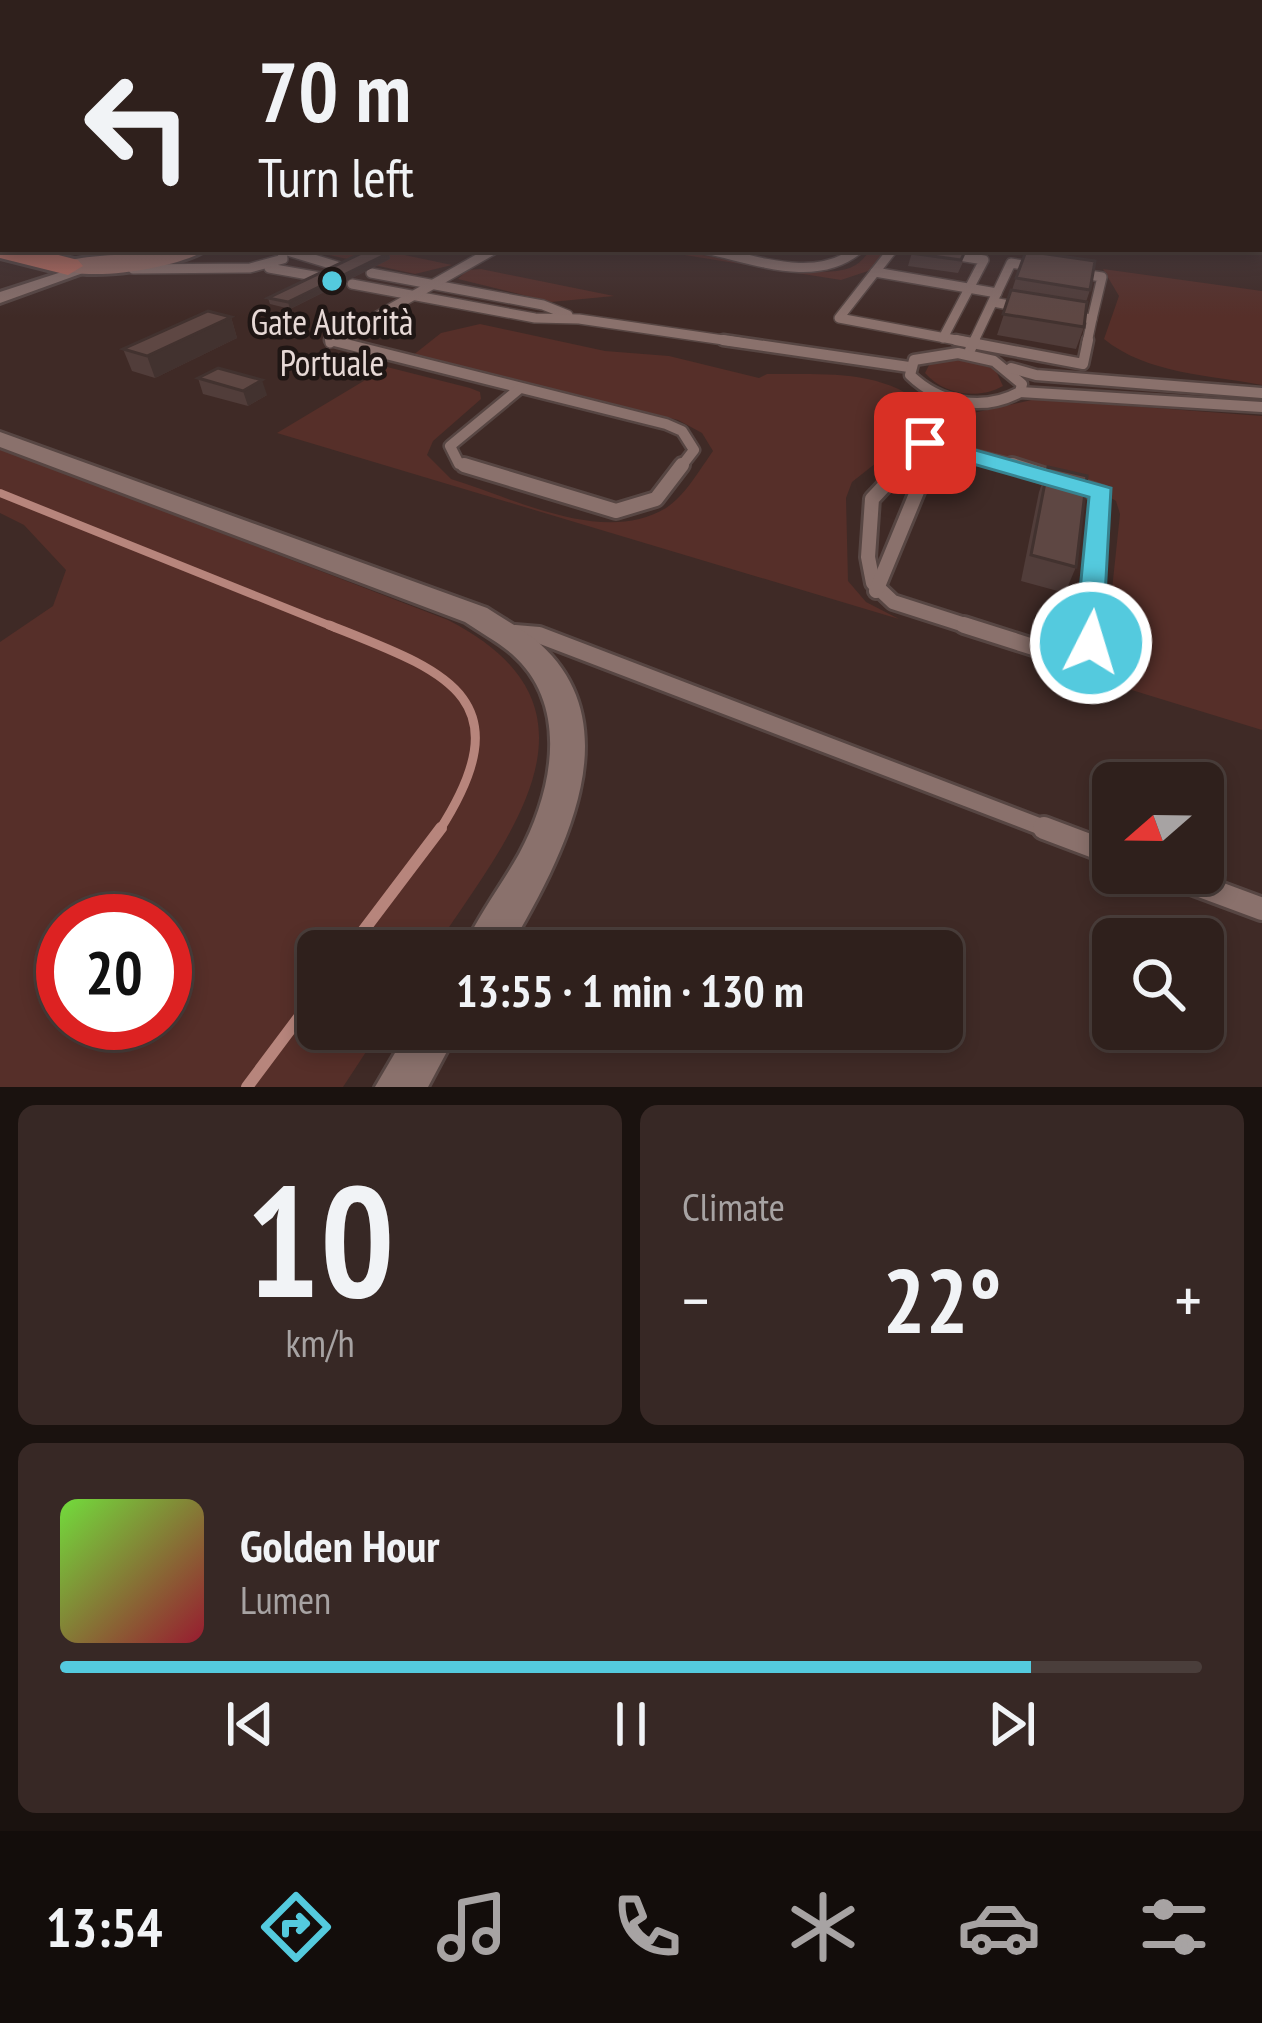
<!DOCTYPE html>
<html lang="en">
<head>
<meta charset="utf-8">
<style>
	:root { --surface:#2f201c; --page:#372825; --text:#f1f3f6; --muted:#a7a3a3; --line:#4a3e3b; --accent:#54cade }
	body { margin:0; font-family:"PT Sans Narrow",sans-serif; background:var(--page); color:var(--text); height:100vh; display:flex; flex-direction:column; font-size:45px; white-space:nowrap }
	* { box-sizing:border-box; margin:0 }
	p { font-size:39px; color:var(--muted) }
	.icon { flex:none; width:66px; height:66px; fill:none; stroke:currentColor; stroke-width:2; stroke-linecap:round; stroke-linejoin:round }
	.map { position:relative; height:1087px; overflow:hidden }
	.sheet { display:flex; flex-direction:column; gap:18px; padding:18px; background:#1a120f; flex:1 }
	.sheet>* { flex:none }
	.banner { position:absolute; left:0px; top:0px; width:1263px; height:252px; box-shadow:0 6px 18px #0003,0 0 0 3px var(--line); background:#2f201c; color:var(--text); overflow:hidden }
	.needle { width:78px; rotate:250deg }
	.controls { position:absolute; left:1092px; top:762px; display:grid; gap:24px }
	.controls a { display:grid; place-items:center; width:132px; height:132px; border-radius:18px; background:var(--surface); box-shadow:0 6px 18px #0003,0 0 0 3px var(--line); font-size:60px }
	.speed { position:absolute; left:36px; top:894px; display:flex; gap:24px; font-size:60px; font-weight:700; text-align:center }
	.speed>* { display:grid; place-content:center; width:156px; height:156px; border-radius:50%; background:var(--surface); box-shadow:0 6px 18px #0003,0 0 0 3px var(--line); line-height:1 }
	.speed .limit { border:18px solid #d22; background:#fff; color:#111 }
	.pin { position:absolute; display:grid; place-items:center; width:102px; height:102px; color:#fff; margin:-51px; border-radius:24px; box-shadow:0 6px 18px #0006 }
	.me { position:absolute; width:132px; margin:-66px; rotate:5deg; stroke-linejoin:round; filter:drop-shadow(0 0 9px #0008) }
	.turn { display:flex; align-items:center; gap:42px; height:252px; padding:0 60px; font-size:54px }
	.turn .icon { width:156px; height:156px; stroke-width:2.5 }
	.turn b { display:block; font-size:84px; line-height:102px }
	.big { font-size:90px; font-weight:700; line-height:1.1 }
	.sheet .tile { flex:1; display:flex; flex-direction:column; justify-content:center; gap:18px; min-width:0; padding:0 42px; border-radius:18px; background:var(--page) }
	.sheet .dial { align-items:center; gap:0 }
	.dial b { font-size:156px; line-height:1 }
	.song { display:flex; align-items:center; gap:36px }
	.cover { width:144px; height:144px; border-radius:18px; background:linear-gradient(135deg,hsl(100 70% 55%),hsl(350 70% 35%)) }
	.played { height:12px; border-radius:6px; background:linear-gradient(90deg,var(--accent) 85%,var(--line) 85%) }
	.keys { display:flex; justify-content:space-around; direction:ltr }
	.heat { display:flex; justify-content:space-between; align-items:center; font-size:66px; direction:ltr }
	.sheet .tiles { flex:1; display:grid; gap:18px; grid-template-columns:1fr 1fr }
	.tile:last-child { grid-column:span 2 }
	.trip { position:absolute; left:297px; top:930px; width:666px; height:120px; border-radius:18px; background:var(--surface); box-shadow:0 6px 18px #0003,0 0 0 3px var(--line); font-weight:700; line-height:120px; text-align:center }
	.menu { display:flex; height:192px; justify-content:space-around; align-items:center; background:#130d0b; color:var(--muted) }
	.menu .icon { width:84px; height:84px }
	.menu .current { color:var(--accent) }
	.menu b { font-size:54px; color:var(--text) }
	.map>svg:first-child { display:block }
	.green { fill:#562f29; fill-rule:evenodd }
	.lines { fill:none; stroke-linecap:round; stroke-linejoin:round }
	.stream-far2 { stroke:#b7857c; stroke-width:8 }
	.stream-far1 { stroke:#b7857c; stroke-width:9 }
	.stream { stroke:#b7857c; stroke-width:12 }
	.lane-far4-casing { stroke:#574643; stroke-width:12 }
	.lane-far3-casing { stroke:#574643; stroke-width:15 }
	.lane-far2-casing { stroke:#574643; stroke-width:20 }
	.lane-far1-casing { stroke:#574643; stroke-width:22 }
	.lane-casing { stroke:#574643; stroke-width:28 }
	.street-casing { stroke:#574643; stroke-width:6 }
	.secondary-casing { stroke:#574643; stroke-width:6 }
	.highway-casing { stroke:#574643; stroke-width:6 }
	.lane-far4 { stroke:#8a716c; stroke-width:9 }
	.lane-far3 { stroke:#8a716c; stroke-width:10 }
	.lane-far2 { stroke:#8a716c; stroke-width:14 }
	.lane-far1 { stroke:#8a716c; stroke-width:16 }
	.lane { stroke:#8a716c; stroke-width:22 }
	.street { fill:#8a716c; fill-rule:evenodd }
	.secondary { fill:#987068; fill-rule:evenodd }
	.highway { fill:#b76d60; fill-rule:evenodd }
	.wall { fill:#513d3a }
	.shaded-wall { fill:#42322f }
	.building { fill:#5e4743; stroke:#42322f; stroke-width:3 }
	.route { fill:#54cade; stroke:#378390; stroke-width:3 }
	.poi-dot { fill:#54cade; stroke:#1f1614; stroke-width:4.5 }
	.labels { text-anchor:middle; stroke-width:9; stroke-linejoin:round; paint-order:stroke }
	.far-poi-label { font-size:36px; fill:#e7d9d6; stroke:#1f1614 }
</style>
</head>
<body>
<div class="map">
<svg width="1262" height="1087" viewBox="0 0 1262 1087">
	<rect width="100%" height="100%" fill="#3f2a26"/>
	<g class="green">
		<path d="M302,249H376L452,265L415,274Z"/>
		<path d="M647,249C705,249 791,280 842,270C857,267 862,261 871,249H890L871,270L841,280Z"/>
		<path d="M481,269L614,296L551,302L458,279L467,270Z"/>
		<path d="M1103,269L1262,291V385C1210,375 1147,374 1104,339L1119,296Z"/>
		<path d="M480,324L605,351L669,356L759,378L767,374C826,375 880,368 928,408L924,425L852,482L846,498L848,581L866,602L899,619L277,433L387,367L470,388L480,392L481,399L433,441L427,455L451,479C514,498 603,546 666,508C685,496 700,469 713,451L702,433L678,420L412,356L441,333Z"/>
		<path d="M961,359L995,369L1003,386C978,400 944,395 925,373L930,363Z"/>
		<path d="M1036,399L1262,416V730L1037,661L1090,658L1106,646L1120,514L1116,501L1068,471L979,451L953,434L964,415Z"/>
		<path d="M0,448L448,620C622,709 506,840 433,951H318V1029H381L343,1087H0V642L53,606L66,570L24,525L0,513ZM63,921H165V1023H63Z"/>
	</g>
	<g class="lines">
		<path class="stream-far2" d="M0,493L336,628"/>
		<path class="stream-far1" d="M329,625C444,671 526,696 439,831"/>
		<g class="stream">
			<path d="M348,951L441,828"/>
			<path d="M247,1087L318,992"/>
		</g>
		<g class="lane-far4-casing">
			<g id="lane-far4">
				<path d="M705,249C754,259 816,285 859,249"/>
				<path d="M893,249L839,318L972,343"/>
				<path d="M915,249L984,260L943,338"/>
				<path d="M284,250L340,267"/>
				<path d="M269,268L320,277"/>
				<path d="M133,269L250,268L283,259L282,249"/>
				<path d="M875,272L997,293"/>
				<path d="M371,273L543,305L568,315"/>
				<path d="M1076,273L1102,277L1092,319"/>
				<path d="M352,284L535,318L579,319L744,343"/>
				<path d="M993,302L1020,307"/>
				<path d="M1071,316L1092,319L1087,343"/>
				<path d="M330,343L495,249"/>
				<path d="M973,343L1011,263L1036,267"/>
			</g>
		</g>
		<g class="lane-far3-casing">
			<g id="lane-far3">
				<path d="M330,340L666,424L682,431L694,450L680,468"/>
				<path d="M723,340L909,367"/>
				<path d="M956,340L1083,364L1088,340"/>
				<path d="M970,350L975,340"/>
				<path d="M958,353L994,361L1022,384L1020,392C983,412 940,404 910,375L914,360Z"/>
				<path d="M1011,368L1036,375L1262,393"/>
				<path d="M1020,392L1262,407"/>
				<path d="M474,468L459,464L450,446L519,389"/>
				<path d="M901,468L925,443L1024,468"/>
				<path d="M927,468L955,400"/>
			</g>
		</g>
		<g class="lane-far2-casing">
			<g id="lane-far2">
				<path d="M464,465L616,511L656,499L682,465"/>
				<path d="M904,465L872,499L868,557L873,583L893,602L974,628"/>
				<path d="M1012,465L1102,494L1088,628"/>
				<path d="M876,591L928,465"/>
			</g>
		</g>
		<g class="lane-far1-casing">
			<g id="lane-far1">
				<path d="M964,625L1055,654L1086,649L1088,625"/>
				<path d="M515,633L539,635L1052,831"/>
			</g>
		</g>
		<g class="lane-casing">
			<g id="lane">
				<path d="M1044,828L1113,854"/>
				<path d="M1165,873L1262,909"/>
			</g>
		</g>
		<g class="street-casing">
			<g id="street">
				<rect x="1260" y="207" width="2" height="8"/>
				<path d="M80,266L94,269L0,303V292Z"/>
				<path d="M0,432L487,608C502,618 519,627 533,638C638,722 560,862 508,951H462C477,917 501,886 519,854C552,793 571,706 512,654C498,642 481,633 465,622L0,447Z"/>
				<path d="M409,1029H459L428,1087H375Z"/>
			</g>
		</g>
		<g class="secondary-casing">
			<path id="secondary" d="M171,249H207C184,267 80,285 57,266C74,252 143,257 171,249Z"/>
		</g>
		<g class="highway-casing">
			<g id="highway">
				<path d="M3,167V181L0,182V168Z"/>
				<path d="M0,240L3,249H35L78,260L83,266L68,275L0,258Z"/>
			</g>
		</g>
		<use href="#lane-far4" class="lane-far4"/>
		<use href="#lane-far3" class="lane-far3"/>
		<use href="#lane-far2" class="lane-far2"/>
		<use href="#lane-far1" class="lane-far1"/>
		<use href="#lane" class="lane"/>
		<use href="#street" class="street"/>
		<use href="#secondary" class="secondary"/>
		<use href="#highway" class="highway"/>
	</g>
	<g class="wall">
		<path d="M913,249L963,262L958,273L908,266Z"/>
		<path d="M389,253L390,259L290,309L270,304L268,298Z"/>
		<path d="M1016,278L1090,290L1086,302L1084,327L1076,349L997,335Z"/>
		<path d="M231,317L237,338L155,378L132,371L123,349Z"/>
		<path d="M198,378L267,395L248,406L203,394Z"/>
		<path d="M1048,467L1076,567L1065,593L1021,581L1039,492Z"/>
	</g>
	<g class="shaded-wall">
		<path d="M389,253L390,259L290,309L288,302Z"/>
		<path d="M231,317L237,338L155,378L147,356Z"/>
		<path d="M262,380L267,395L248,406L243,391Z"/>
	</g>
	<g class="building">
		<path d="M370,249L389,253L288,302L268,298Z"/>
		<path d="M913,249H966L961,260L911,253Z"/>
		<path d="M1026,251L1095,261L1090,290L1016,278Z"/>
		<path d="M1011,290L1087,302L1084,327L1003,314Z"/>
		<path d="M208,311L231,317L147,356L123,349Z"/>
		<path d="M218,368L262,380L243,391L198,378Z"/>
		<path d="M1048,467L1087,476L1076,567L1031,555Z"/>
	</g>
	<linearGradient id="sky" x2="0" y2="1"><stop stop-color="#231715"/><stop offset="0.52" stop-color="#524a52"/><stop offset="1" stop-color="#524a52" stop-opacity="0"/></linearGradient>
	<rect width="1262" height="317" fill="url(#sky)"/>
	<path class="route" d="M925,436L1111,488L1102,651H1080L1075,643L1089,497L917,448V438Z"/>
	<circle class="poi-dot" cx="332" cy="281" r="12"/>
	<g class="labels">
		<g class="far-poi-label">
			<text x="332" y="335">Gate Autorità<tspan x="332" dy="41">Portuale</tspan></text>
		</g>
	</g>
</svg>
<div class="controls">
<a><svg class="needle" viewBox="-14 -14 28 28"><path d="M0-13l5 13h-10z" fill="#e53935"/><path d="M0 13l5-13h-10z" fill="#a7a3a3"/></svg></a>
<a><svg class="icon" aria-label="search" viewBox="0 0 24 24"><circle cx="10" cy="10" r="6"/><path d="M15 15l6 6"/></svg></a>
</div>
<div class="speed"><div class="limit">20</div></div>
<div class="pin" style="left:925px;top:443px;background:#d93025"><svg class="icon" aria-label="arrive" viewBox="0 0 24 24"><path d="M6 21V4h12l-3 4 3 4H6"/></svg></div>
<svg class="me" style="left:1091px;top:643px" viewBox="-20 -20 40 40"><circle r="17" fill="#54cade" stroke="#fff" stroke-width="3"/><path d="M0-11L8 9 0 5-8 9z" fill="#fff"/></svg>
<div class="trip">13:55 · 1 min · 130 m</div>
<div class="banner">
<div class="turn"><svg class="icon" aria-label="left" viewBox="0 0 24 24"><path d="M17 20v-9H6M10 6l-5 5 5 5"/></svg><div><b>70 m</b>Turn left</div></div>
</div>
</div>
<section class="sheet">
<div class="tiles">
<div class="tile dial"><b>10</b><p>km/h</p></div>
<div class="tile"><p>Climate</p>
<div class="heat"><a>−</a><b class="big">22°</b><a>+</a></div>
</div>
<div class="tile">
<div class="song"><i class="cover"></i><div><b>Golden Hour</b><p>Lumen</p></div></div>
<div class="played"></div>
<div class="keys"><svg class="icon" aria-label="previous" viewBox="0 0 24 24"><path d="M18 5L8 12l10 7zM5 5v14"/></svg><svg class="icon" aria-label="pause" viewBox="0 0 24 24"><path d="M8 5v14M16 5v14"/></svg><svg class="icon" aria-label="next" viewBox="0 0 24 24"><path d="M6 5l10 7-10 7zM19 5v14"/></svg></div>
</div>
</div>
</section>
<nav class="menu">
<b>13:54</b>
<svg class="icon current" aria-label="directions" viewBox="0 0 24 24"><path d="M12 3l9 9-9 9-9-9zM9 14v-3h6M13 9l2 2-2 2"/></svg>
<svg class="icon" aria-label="music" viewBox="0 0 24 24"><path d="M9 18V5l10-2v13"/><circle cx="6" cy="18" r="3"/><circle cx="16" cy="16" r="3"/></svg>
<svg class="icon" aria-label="phone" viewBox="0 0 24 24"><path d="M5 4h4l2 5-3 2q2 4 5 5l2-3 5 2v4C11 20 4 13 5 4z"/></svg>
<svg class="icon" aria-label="climate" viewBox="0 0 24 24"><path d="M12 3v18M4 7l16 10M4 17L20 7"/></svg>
<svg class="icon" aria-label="car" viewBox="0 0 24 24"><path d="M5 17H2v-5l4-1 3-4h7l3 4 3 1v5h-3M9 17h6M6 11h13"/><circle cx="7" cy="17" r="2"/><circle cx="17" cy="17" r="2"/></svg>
<svg class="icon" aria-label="filters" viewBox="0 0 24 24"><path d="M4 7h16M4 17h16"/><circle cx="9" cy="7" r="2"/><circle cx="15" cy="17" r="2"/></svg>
</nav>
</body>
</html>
